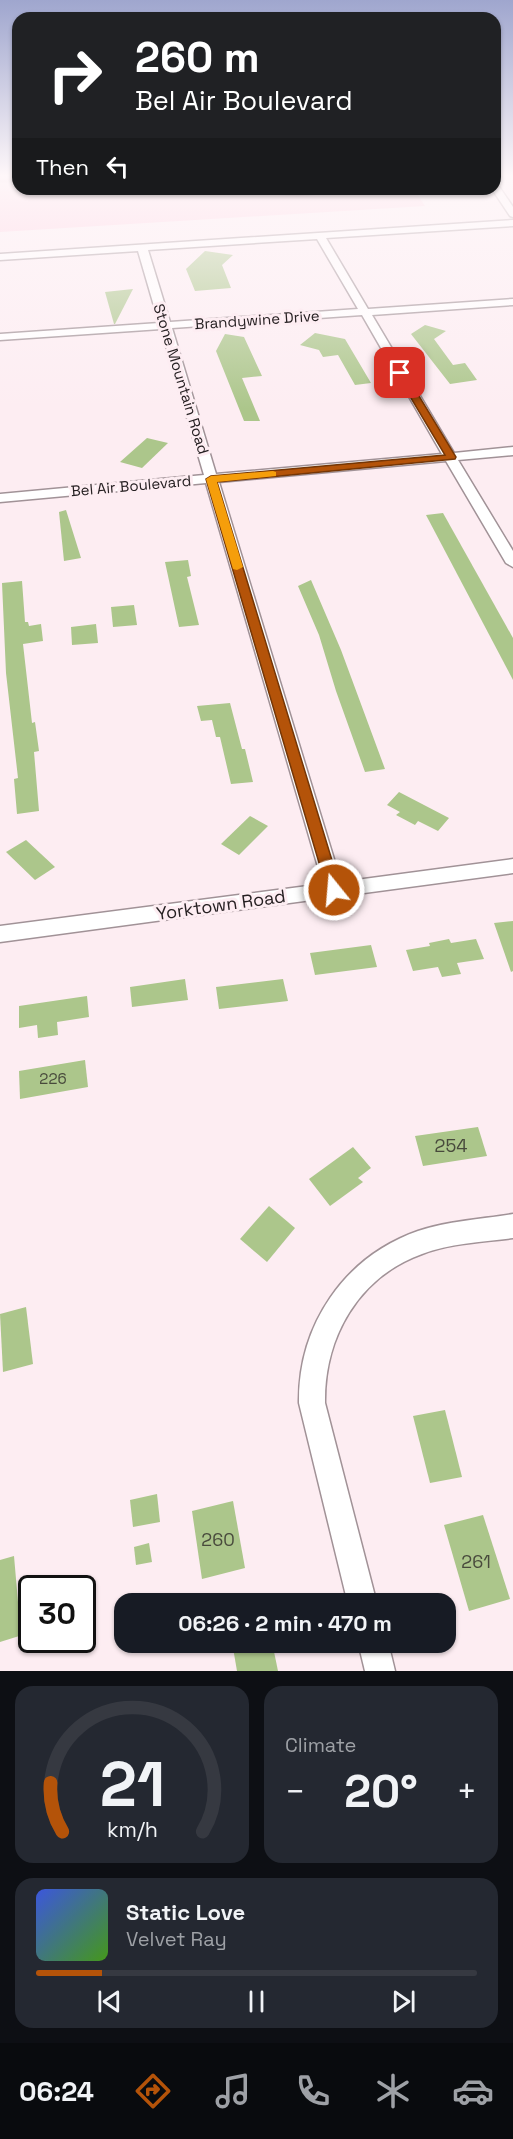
<!DOCTYPE html>
<html lang="en">
<head>
<meta charset="utf-8">
<style>
	:root { --surface:#171b24; --page:#242831; --text:#f1f3f6; --muted:#9ea1a6; --line:#363941; --accent:#b45309 }
	body { margin:0; font-family:"Space Grotesk",sans-serif; background:var(--page); color:var(--text); height:100vh; display:flex; flex-direction:column; font-size:22px; white-space:nowrap }
	* { box-sizing:border-box; margin:0 }
	p { font-size:20px; color:var(--muted) }
	.icon { flex:none; width:33px; height:33px; fill:none; stroke:currentColor; stroke-width:2; stroke-linecap:round; stroke-linejoin:round }
	.map { position:relative; height:1671px; overflow:hidden }
	.side { display:flex; flex-direction:column; gap:15px; padding:15px; background:#0d0f14; flex:1 }
	.side>* { flex:none }
	.guide { position:absolute; left:12px; top:12px; width:489px; height:183px; border-radius:18px; box-shadow:0 2px 4px #0004; background:#202124; color:#fff; overflow:hidden }
	.speed { position:absolute; left:18px; top:1575px; display:flex; gap:12px; font-size:30px; font-weight:700; text-align:center }
	.speed>* { display:grid; place-content:center; width:78px; height:78px; border-radius:50%; background:var(--surface); box-shadow:0 2px 4px #0004; line-height:1 }
	.speed .limit { border:3px solid #111; border-radius:9px; background:#fff; color:#111 }
	.pin { position:absolute; display:grid; place-items:center; width:51px; height:51px; color:#fff; margin:-26px; border-radius:12px; box-shadow:0 3px 9px #0006 }
	.me { position:absolute; width:66px; margin:-33px; rotate:343deg; stroke-linejoin:round; filter:drop-shadow(0 0 4px #0008) }
	.turn { display:flex; align-items:center; gap:21px; height:126px; padding:0 24px; font-size:27px }
	.turn .icon { width:78px; height:78px; stroke-width:2.5 }
	.turn b { display:block; font-size:42px; line-height:51px }
	.then { display:flex; align-items:center; height:57px; padding:0 24px; background:#0003; gap:12px; font-size:22px }
	.big { font-size:45px; font-weight:700; line-height:1.1 }
	.side .widget { flex:1; display:flex; flex-direction:column; justify-content:center; gap:9px; min-width:0; padding:0 21px; border-radius:18px; background:var(--page) }
	.side .dial { align-items:center; gap:0 }
	.dial svg { height:156px; overflow:visible; fill:none; stroke:var(--line); stroke-width:7; stroke-linecap:round; text-anchor:middle }
	.dial text { fill:var(--text); stroke:none }
	.song { display:flex; align-items:center; gap:18px }
	.cover { width:72px; height:72px; border-radius:9px; background:linear-gradient(135deg,hsl(230 70% 55%),hsl(100 70% 35%)) }
	.played { height:6px; border-radius:3px; background:linear-gradient(90deg,var(--accent) 15%,var(--line) 15%) }
	.keys { display:flex; justify-content:space-around; direction:ltr }
	.heat { display:flex; justify-content:space-between; align-items:center; font-size:33px; direction:ltr }
	.side .tiles { flex:1; display:grid; gap:15px; grid-template-columns:1fr 1fr }
	.widget:last-child { grid-column:span 2 }
	.trip { position:absolute; left:114px; top:1593px; width:342px; height:60px; border-radius:18px; background:var(--surface); box-shadow:0 2px 4px #0004; font-weight:700; line-height:60px; text-align:center }
	.tabs { display:flex; height:96px; justify-content:space-around; align-items:center; background:#090b0e; color:var(--muted) }
	.tabs .icon { width:42px; height:42px }
	.tabs .selected { color:var(--accent) }
	.tabs b { font-size:27px; color:var(--text) }
	.map>svg:first-child { display:block }
	.green { fill:#ffc9dc }
	.water { fill:#d190a8 }
	.lines { fill:none; stroke-linecap:round; stroke-linejoin:round }
	.stream { stroke:#d190a8; stroke-width:3 }
	.building { fill:#acc68b }
	.street-casing { stroke:#a19297; stroke-width:3 }
	.street { fill:#fff; fill-rule:evenodd }
	.route { fill:#b45309; stroke:#753606; stroke-width:1.5 }
	.slow { fill:#f59e0b }
	.labels { text-anchor:middle; stroke-width:6; stroke-linejoin:round; paint-order:stroke }
	.far-street-label { font-size:15px; fill:#262022; stroke:#fdedf2 }
	.number-label { font-size:15px; fill:#484a3c }
	.street-label { font-size:18px; fill:#262022; stroke:#fdedf2 }
	.near-number-label { font-size:18px; fill:#484a3c }
</style>
</head>
<body>
<div class="map">
<svg width="513" height="1671" viewBox="0 0 513 1671">
	<rect width="100%" height="100%" fill="#fdedf2"/>
	<path class="green" d="M0,175H18V189H414L425,206L0,232Z"/>
	<path class="water" d="M245,189H340C313,200 273,197 245,189Z"/>
	<g class="lines">
		<path class="stream" d="M0,181H18"/>
	</g>
	<g class="building">
		<path d="M205,251L233,255L222,265L231,288L195,291L186,269Z"/>
		<path d="M133,289L115,324H114L105,292Z"/>
		<path d="M425,325L446,331L434,339L453,365L465,363L477,380L450,384L411,334Z"/>
		<path d="M315,333L345,339L371,383L355,385L338,355L323,357L319,350L300,345Z"/>
		<path d="M225,334L244,337L262,376L242,378L260,421H244L216,351Z"/>
		<path d="M147,438L168,443L142,468L120,462Z"/>
		<path d="M66,510L81,558L64,561L59,512Z"/>
		<path d="M443,513L513,638V680L426,515Z"/>
		<path d="M188,560L191,576L187,577L199,625L179,627L165,562Z"/>
		<path d="M311,580L341,650L385,769L365,772L336,691L319,635L298,586Z"/>
		<path d="M22,581L25,622H28L29,626L41,624L43,641L23,644L32,723L35,722L39,751L34,752L39,811L17,814L14,779L18,778L6,673L2,583Z"/>
		<path d="M134,605L137,625L113,627L111,607Z"/>
		<path d="M96,624L98,643L72,645L71,627Z"/>
		<path d="M230,703L242,749H245L253,782L231,784L220,737H216L212,720L201,721L197,706Z"/>
		<path d="M399,792L449,818L438,831L418,821L415,825L396,815L400,812L387,805Z"/>
		<path d="M250,816L268,826L239,855L221,844Z"/>
		<path d="M26,840L55,867L35,880L6,852Z"/>
		<path d="M513,921V971L511,972L494,923Z"/>
		<path d="M449,939L451,943L476,939L484,959L457,963L461,974L442,977L438,967L413,971L406,950L430,946L429,943Z"/>
		<path d="M371,945L377,967L315,975L310,953Z"/>
		<path d="M185,979L188,1000L132,1007L130,987Z"/>
		<path d="M283,979L288,1001L219,1009L216,987Z"/>
		<path d="M87,996L89,1017L57,1022L58,1035L38,1038L37,1025L19,1028V1006Z"/>
		<path d="M85,1060L88,1087L20,1099L19,1071Z"/>
		<path d="M478,1127L487,1156L423,1166L415,1136Z"/>
		<path d="M353,1147L371,1168L358,1178L363,1182L330,1206L309,1179Z"/>
		<path d="M269,1206L295,1228L267,1262L240,1239Z"/>
		<path d="M26,1307L33,1364L3,1372L0,1314Z"/>
		<path d="M445,1410L462,1477L430,1483L413,1416Z"/>
		<path d="M157,1494L160,1522L133,1527L130,1500Z"/>
		<path d="M233,1501L245,1568L202,1579L192,1511Z"/>
		<path d="M483,1515L510,1599L469,1611L444,1525Z"/>
		<path d="M149,1543L152,1562L136,1565L134,1547Z"/>
		<path d="M14,1556L18,1602L32,1598V1632L0,1642V1560Z"/>
		<path d="M232,1642H272L278,1671H237Z"/>
	</g>
	<g class="lines">
		<g class="street-casing">
			<g id="street">
				<path d="M495,184L498,185L513,207V217L510,216L492,189H495Z"/>
				<path d="M513,220V226L326,238L368,309L513,299V305L372,315L454,453L513,447V455L458,460L513,551V567L506,563L446,461L219,482L341,882L513,859V873L0,942V926L323,884L206,483L0,502V494L204,475L161,329L0,340V334L159,323L138,251L0,260V254ZM317,239L358,309L170,322L148,250ZM362,315L442,454L216,474L172,328Z"/>
				<path d="M513,1214V1238C483,1242 450,1243 422,1254C358,1277 324,1338 325,1403L377,1604H348L299,1403C298,1325 344,1257 418,1231C448,1221 482,1219 513,1214Z"/>
				<path d="M358,1642H388L395,1671H365Z"/>
			</g>
		</g>
		<use href="#street" class="street"/>
	</g>
	<linearGradient id="sky" x2="0" y2="1"><stop stop-color="#9fa6ce"/><stop offset="0.43" stop-color="#fef7f9"/><stop offset="1" stop-color="#fef7f9" stop-opacity="0"/></linearGradient>
	<rect width="513" height="409" fill="url(#sky)"/>
	<path class="route" d="M397,371L405,373L456,457L455,459L217,482L341,890L339,894H329L327,890L206,479L211,476L445,455L396,373Z"/>
	<path class="slow" d="M273,471L276,472V476L217,482L243,567L237,570L233,569L206,479L211,476Z"/>
	<g class="labels">
		<g class="far-street-label">
			<text transform="translate(257 320) rotate(-4)" y="5">Brandywine Drive</text>
			<text transform="translate(181 379) rotate(73)" y="5">Stone Mountain Road</text>
			<text transform="translate(131 486) rotate(-5)" y="5">Bel Air Boulevard</text>
		</g>
		<g class="number-label">
			<text x="53" y="1084">226</text>
		</g>
		<g class="street-label">
			<text transform="translate(221 905) rotate(-8)" y="6">Yorktown Road</text>
		</g>
		<g class="near-number-label">
			<text x="451" y="1152">254</text>
			<text x="218" y="1546">260</text>
			<text x="476" y="1568">261</text>
		</g>
	</g>
</svg>
<div class="speed"><div class="limit">30</div></div>
<div class="pin" style="left:400px;top:373px;background:#d93025"><svg class="icon" aria-label="arrive" viewBox="0 0 24 24"><path d="M6 21V4h12l-3 4 3 4H6"/></svg></div>
<svg class="me" style="left:334px;top:890px" viewBox="-20 -20 40 40"><circle r="17" fill="#b45309" stroke="#fff" stroke-width="3"/><path d="M0-11L8 9 0 5-8 9z" fill="#fff"/></svg>
<div class="trip">06:26 · 2 min · 470 m</div>
<div class="guide">
<div class="turn"><svg class="icon" aria-label="right" viewBox="0 0 24 24"><path d="M7 20v-9h11M14 6l5 5-5 5"/></svg><div><b>260 m</b>Bel Air Boulevard</div></div>
<div class="then">Then<svg class="icon" aria-label="left" viewBox="0 0 24 24"><path d="M17 20v-9H6M10 6l-5 5 5 5"/></svg></div>
</div>
</div>
<section class="side">
<div class="tiles">
<div class="widget dial"><svg viewBox="0 0 100 80">
<path d="M14 69A42 42 0 1 1 86 69"/>
<path d="M14 69A42 42 0 0 1 8 44" stroke="#b45309"/>
<text x="50" y="56" font-size="32" font-weight="700">21</text>
<text x="50" y="72" font-size="11">km/h</text>
</svg></div>
<div class="widget"><p>Climate</p>
<div class="heat"><a>−</a><b class="big">20°</b><a>+</a></div>
</div>
<div class="widget">
<div class="song"><i class="cover"></i><div><b>Static Love</b><p>Velvet Ray</p></div></div>
<div class="played"></div>
<div class="keys"><svg class="icon" aria-label="previous" viewBox="0 0 24 24"><path d="M18 5L8 12l10 7zM5 5v14"/></svg><svg class="icon" aria-label="pause" viewBox="0 0 24 24"><path d="M8 5v14M16 5v14"/></svg><svg class="icon" aria-label="next" viewBox="0 0 24 24"><path d="M6 5l10 7-10 7zM19 5v14"/></svg></div>
</div>
</div>
</section>
<nav class="tabs">
<b>06:24</b>
<svg class="icon selected" aria-label="directions" viewBox="0 0 24 24"><path d="M12 3l9 9-9 9-9-9zM9 14v-3h6M13 9l2 2-2 2"/></svg>
<svg class="icon" aria-label="music" viewBox="0 0 24 24"><path d="M9 18V5l10-2v13"/><circle cx="6" cy="18" r="3"/><circle cx="16" cy="16" r="3"/></svg>
<svg class="icon" aria-label="phone" viewBox="0 0 24 24"><path d="M5 4h4l2 5-3 2q2 4 5 5l2-3 5 2v4C11 20 4 13 5 4z"/></svg>
<svg class="icon" aria-label="climate" viewBox="0 0 24 24"><path d="M12 3v18M4 7l16 10M4 17L20 7"/></svg>
<svg class="icon" aria-label="car" viewBox="0 0 24 24"><path d="M5 17H2v-5l4-1 3-4h7l3 4 3 1v5h-3M9 17h6M6 11h13"/><circle cx="7" cy="17" r="2"/><circle cx="17" cy="17" r="2"/></svg>
</nav>
</body>
</html>
